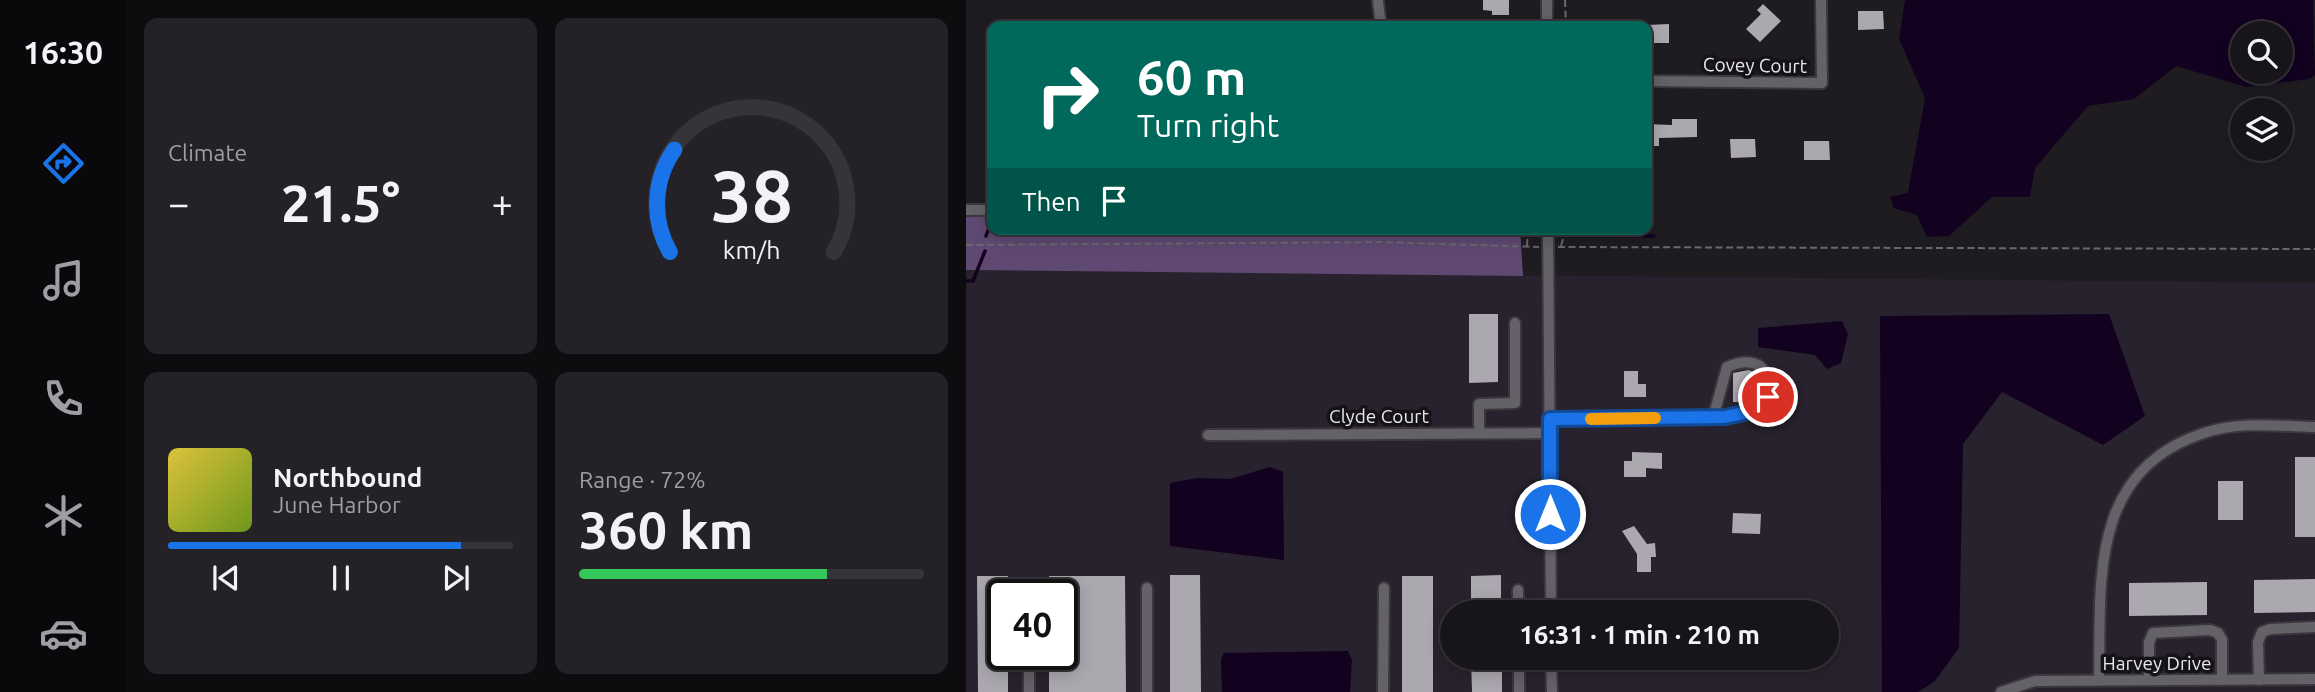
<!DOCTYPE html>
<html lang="en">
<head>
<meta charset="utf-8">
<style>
	:root { --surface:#171519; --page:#242226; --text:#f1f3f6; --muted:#9e9fa2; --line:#363438; --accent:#1a73e8 }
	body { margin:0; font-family:Ubuntu,sans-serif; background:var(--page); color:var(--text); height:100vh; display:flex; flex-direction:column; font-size:26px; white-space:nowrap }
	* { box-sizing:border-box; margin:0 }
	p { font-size:23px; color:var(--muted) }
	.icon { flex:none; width:38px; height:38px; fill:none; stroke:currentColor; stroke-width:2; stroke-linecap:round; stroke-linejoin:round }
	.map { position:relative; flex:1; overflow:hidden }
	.panel { display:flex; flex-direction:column; gap:18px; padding:18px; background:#0d0c0e; width:840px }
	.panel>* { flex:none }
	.guide { position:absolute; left:21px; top:21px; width:665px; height:214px; border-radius:14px; box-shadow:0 4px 18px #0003,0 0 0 2px var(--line); background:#00695c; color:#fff; overflow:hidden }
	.tools { position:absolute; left:1264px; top:21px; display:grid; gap:14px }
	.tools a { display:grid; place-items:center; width:63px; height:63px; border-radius:50%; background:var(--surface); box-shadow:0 4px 18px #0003,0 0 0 2px var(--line); font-size:35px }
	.speed { position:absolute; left:21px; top:579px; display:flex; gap:14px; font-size:35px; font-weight:700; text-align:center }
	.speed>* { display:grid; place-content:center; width:91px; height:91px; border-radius:50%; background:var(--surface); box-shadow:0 4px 18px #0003,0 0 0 2px var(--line); line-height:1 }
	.speed .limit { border:4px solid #111; border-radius:10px; background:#fff; color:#111 }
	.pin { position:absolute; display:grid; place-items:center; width:60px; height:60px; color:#fff; margin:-30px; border:4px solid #fff; border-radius:50%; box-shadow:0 2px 7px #0007 }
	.me { position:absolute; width:77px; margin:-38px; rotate:0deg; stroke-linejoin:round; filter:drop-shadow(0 0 5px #0008) }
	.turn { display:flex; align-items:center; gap:24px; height:147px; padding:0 35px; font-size:32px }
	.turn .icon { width:91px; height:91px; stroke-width:2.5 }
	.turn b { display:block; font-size:49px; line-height:60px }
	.then { display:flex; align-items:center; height:66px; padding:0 35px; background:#0003; gap:14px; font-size:26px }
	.big { font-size:52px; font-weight:700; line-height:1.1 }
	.panel .card { flex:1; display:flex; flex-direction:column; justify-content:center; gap:10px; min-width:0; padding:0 24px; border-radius:14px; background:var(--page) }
	.panel .dial { align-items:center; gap:0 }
	.dial svg { height:182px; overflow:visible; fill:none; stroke:var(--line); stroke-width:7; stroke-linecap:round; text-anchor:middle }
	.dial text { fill:var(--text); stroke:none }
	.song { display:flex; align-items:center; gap:21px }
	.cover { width:84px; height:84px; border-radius:10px; background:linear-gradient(135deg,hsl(50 70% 55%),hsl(80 70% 35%)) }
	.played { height:7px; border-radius:4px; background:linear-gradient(90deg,var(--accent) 85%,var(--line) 85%) }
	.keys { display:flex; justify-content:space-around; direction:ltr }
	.heat { display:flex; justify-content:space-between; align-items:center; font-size:38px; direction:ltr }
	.charge { height:10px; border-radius:5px; background:linear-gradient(90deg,#34c759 72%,var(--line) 0) }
	.panel .tiles { flex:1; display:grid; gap:18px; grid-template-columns:repeat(2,1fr) }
	.trip { position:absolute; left:474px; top:600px; width:399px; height:70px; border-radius:35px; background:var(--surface); box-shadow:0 4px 18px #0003,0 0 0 2px var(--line); font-weight:700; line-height:70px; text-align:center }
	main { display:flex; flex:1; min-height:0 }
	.tab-bar { display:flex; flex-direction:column; width:126px; justify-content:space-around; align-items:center; background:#09080a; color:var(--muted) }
	.tab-bar .icon { width:49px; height:49px }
	.tab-bar .active { color:var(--accent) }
	.tab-bar b { font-size:32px; color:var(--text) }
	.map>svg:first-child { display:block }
	.built { fill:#27222d; fill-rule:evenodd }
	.forest { fill:#5f4972 }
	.water { fill:#130120; fill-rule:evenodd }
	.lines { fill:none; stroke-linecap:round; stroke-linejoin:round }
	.stream { stroke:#130120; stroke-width:3.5 }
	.building { fill:#aca8b0 }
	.minor-casing { stroke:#3a383c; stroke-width:14 }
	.path { stroke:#6b686d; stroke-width:2; stroke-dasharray:7 3.5; stroke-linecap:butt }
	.minor { stroke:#646168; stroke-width:10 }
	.route-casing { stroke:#114b97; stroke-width:18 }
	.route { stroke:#1a73e8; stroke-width:12 }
	.slow { stroke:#f59e0b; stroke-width:12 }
	.labels { text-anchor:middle; stroke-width:7; stroke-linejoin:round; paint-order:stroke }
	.street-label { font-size:19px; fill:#e9e7eb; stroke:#151218 }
</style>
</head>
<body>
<main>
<nav class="tab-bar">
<b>16:30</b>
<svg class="icon active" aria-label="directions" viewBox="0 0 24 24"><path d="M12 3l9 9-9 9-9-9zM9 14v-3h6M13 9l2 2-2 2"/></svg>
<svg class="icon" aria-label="music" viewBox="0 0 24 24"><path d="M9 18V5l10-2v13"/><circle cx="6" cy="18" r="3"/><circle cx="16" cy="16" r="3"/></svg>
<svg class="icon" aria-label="phone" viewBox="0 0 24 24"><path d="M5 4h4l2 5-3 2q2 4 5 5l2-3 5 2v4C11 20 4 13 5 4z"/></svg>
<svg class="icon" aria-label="climate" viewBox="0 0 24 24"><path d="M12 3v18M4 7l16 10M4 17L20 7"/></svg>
<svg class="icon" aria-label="car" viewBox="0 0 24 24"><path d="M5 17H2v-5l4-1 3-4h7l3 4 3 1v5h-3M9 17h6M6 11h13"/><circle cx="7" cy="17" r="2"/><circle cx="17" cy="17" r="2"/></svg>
</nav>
<section class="panel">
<div class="tiles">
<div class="card"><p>Climate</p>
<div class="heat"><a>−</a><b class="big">21.5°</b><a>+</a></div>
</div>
<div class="card dial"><svg viewBox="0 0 100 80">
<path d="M14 69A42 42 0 1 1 86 69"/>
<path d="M14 69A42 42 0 0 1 16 24" stroke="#1a73e8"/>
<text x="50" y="56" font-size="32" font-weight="700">38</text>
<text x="50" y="72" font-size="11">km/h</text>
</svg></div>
<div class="card">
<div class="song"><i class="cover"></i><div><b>Northbound</b><p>June Harbor</p></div></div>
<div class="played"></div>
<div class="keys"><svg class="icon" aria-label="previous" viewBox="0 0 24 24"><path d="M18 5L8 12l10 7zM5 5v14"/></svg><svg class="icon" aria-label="pause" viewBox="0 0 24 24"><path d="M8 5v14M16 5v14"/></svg><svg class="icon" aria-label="next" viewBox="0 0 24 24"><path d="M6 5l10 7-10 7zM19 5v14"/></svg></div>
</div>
<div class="card"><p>Range · 72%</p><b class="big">360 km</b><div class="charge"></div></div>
</div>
</section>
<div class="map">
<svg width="1349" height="692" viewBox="0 0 1349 692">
	<rect width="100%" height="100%" fill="#1f1c21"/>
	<path class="built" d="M0,270L1349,283V692H0ZM37,595H96V654H37ZM486,612H861V658H486Z"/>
	<path class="forest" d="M0,206H26V229H554L557,276L0,270Z"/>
	<g class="water">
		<path d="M939,0H1347L1349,75L1343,79L1280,87L1210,66L1168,99L1122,106L1069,168L1064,197H1026L983,236L961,237L951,215L928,208L924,197L942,193L959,98L933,39ZM1276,33H1314V72H1276Z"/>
		<path d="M1143,314L1179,416L1137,445L1036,392L997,444L993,648L968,682L952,692H916L914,316Z"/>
		<path d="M876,321L882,334L875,363L861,369L849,355L792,347V328Z"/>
		<path d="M304,467L317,472L318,560L204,546V483L231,478L264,479Z"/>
		<path d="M382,651L386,660L384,692H256L255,659L258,653Z"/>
	</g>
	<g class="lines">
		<g class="stream">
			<path d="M605,229L626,235L688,236"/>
			<path d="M20,236L26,220"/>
			<path d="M0,281H7L19,251"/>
		</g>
	</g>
	<g class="building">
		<path d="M517,0H543V15H526V11L517,10Z"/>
		<path d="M797,4L815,21L794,42L780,29L795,14L791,10Z"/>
		<path d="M892,11H917L918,29L892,30Z"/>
		<path d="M703,24V43H681V25Z"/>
		<path d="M706,119H731V137L693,138V146H681V124L706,125Z"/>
		<path d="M764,139H789L790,157L765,158Z"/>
		<path d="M838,141H863L864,160H838Z"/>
		<path d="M503,314H532V382L503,383Z"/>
		<path d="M783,370L791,374L790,402H767V373Z"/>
		<path d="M658,371H672V384H680V397H658Z"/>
		<path d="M666,452L696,453V469L680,468V477H658V461H666Z"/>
		<rect x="1329" y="457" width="20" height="80"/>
		<rect x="1252" y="481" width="25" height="39"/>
		<path d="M767,513L795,514L794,534L766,533Z"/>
		<path d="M668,526L681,544L689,543L690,557H685V572H671V554L656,531Z"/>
		<path d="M204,575H234L235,692H204Z"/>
		<path d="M535,575V612H505V576Z"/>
		<path d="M11,576H42V595H37V654H42V692H12Z"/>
		<path d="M83,576H159L160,692H83V654H96V595H83Z"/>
		<rect x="436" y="576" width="31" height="116"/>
		<path d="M1349,579V612L1288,613V580Z"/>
		<path d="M1241,582V615L1163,616V583Z"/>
		<path d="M652,602H671V612H653Z"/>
		<path d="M505,658H536V692H506Z"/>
	</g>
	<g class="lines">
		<g class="minor-casing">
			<g id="minor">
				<path d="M581,0V26"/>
				<path d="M412,2L415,26"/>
				<path d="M681,81L856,83L855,0"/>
				<path d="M0,210H26"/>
				<path d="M582,229L585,612"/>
				<path d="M584,419L747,418C763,417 780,414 796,409C812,378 797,351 761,367L747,418"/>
				<path d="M513,433V404L549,403V323"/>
				<path d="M242,435L584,433"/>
				<path d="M61,588V595"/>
				<path d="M181,588V692"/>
				<path d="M552,590V612"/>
				<path d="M63,654V692"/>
				<path d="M553,658V692"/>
				<path d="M585,658L586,692"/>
				<path d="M1133,680C1135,582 1122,471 1238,433C1272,421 1313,426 1349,427"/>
				<path d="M1183,680V642L1187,633L1244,630L1252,633L1256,640V680"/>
				<path d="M1293,680L1292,642L1296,632L1304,629L1349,627"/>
				<path d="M417,692L418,588"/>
				<path d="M1035,692L1069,681L1349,679"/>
			</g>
		</g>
		<g class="path">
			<path d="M599,0L600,26"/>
			<path d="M0,245L415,242L573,247"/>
			<path d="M561,246L562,229"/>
			<path d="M595,246L600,229"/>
			<path d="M592,247L1349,249"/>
		</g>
		<use href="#minor" class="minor"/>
	</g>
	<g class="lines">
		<g class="route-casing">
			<path id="route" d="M584,514V419L759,417L796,409L802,397"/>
		</g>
		<use href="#route" class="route"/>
		<path class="slow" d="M625,419L689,418"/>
	</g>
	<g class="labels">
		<g class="street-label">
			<text transform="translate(789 65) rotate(1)" y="7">Covey Court</text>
			<text x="413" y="423">Clyde Court</text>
			<text x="1191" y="670">Harvey Drive</text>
		</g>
	</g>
</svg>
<div class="tools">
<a><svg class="icon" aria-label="search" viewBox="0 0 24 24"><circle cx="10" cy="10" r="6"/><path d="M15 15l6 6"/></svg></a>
<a><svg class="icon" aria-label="layers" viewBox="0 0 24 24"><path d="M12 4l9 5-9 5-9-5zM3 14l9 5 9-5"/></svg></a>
</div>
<div class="speed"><div class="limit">40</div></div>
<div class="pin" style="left:802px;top:397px;background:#d93025"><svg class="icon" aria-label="arrive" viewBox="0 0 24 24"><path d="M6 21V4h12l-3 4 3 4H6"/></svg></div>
<svg class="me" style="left:584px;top:514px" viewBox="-20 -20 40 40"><circle r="17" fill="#1a73e8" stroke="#fff" stroke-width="3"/><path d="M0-11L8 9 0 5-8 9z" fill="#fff"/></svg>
<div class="trip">16:31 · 1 min · 210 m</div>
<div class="guide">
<div class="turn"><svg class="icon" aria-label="right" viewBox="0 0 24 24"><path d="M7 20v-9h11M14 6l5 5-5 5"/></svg><div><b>60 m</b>Turn right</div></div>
<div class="then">Then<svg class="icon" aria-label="arrive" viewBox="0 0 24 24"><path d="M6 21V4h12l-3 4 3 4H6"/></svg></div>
</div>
</div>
</main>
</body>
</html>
